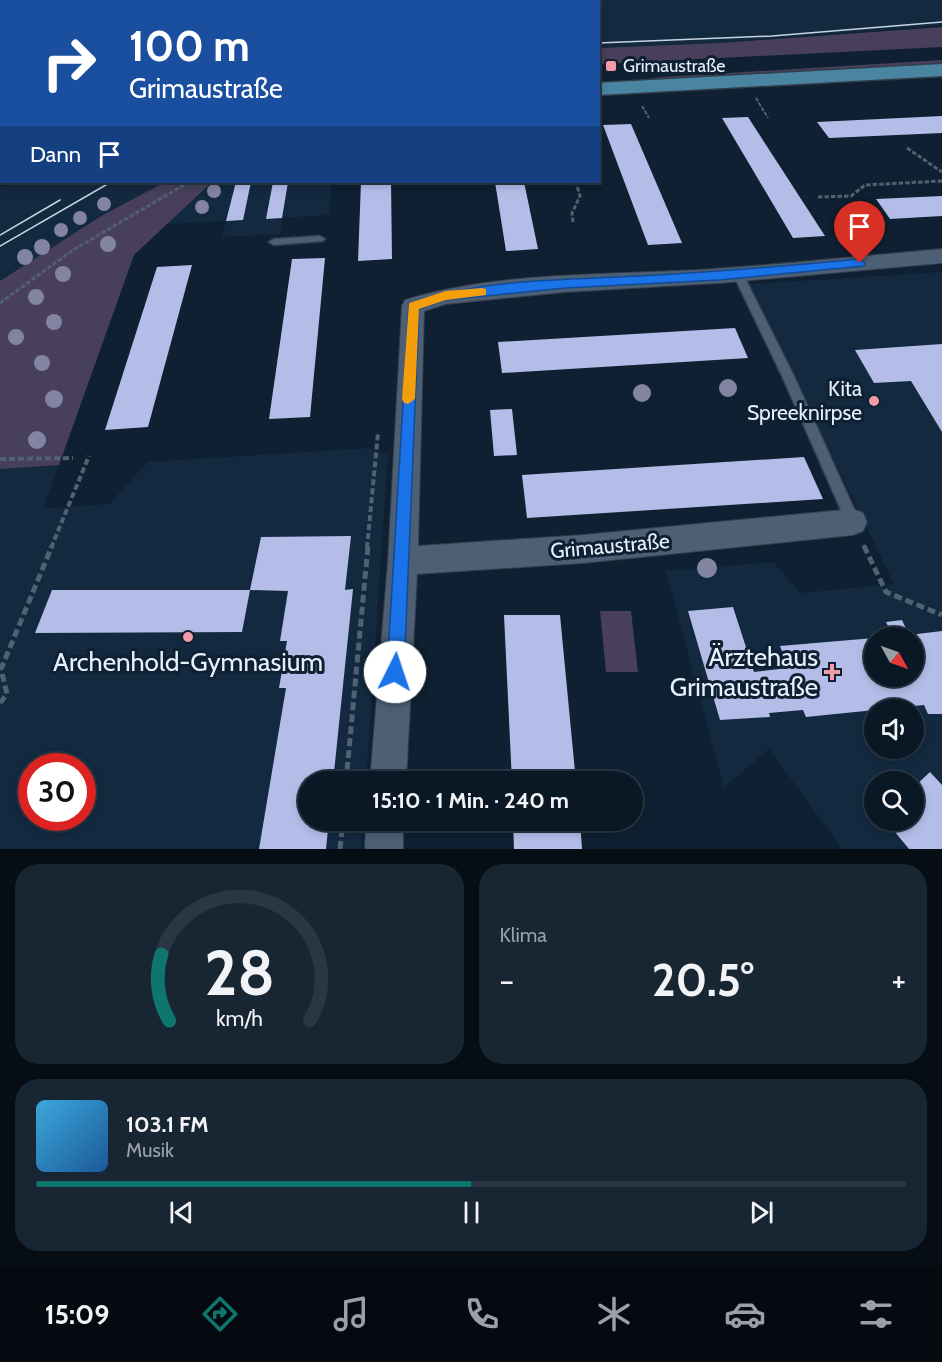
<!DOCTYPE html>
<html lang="de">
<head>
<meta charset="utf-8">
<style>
	:root { --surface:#0a1825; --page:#182532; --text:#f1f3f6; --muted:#99a0a7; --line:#2a3742; --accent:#0f766e }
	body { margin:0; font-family:Cabin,sans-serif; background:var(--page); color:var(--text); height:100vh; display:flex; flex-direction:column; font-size:22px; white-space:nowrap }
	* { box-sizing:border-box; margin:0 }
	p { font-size:20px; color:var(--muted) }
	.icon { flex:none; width:33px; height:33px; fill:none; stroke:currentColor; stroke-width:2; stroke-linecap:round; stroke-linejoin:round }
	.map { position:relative; height:849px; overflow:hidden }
	.drawer { display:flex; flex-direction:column; gap:15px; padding:15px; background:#060d14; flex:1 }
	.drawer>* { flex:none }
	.hud { position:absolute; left:0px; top:0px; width:600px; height:183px; box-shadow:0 3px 9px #0003,0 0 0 2px var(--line); background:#1a4fa0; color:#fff; overflow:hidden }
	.needle { width:39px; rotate:130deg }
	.buttons { position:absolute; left:864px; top:627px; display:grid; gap:12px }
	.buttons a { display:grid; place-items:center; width:60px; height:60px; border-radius:50%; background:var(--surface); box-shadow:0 3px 9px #0003,0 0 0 2px var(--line); font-size:30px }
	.speed { position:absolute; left:18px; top:753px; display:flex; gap:12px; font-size:30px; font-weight:700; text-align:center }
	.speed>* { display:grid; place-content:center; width:78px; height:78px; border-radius:50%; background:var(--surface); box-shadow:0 3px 9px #0003,0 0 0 2px var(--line); line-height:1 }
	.speed .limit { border:9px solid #d22; background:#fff; color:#111 }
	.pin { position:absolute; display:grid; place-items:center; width:51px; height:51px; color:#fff; margin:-62px -26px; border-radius:50% 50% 50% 0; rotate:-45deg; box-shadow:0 0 6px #0007 }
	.pin .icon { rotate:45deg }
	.me { position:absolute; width:66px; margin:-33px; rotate:4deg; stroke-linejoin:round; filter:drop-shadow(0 0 4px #0008) }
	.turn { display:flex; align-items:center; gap:21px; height:126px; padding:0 30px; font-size:27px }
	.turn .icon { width:78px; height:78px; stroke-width:2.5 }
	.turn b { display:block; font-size:42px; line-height:51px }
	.then { display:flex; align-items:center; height:57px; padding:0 30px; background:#0003; gap:12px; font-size:22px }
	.big { font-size:45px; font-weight:700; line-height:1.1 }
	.drawer .widget { flex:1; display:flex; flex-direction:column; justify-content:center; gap:9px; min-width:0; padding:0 21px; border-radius:24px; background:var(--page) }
	.drawer .dial { align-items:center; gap:0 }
	.dial svg { height:156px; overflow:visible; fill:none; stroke:var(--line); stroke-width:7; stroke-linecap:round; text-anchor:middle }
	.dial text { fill:var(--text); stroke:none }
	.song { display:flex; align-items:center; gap:18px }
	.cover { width:72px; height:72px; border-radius:9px; background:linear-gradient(135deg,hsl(200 70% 55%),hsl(210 70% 35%)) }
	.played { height:6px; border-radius:3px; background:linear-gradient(90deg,var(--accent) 50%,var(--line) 50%) }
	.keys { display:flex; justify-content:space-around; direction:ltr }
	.heat { display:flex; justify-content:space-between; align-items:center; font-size:33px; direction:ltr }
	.drawer .tiles { flex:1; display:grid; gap:15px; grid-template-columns:1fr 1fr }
	.widget:last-child { grid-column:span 2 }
	.trip { position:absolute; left:298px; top:771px; width:345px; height:60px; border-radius:30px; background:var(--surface); box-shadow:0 3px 9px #0003,0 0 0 2px var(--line); font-weight:700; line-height:60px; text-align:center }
	.tab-bar { display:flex; height:96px; justify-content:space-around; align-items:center; background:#040a0f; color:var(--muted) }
	.tab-bar .icon { width:42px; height:42px }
	.tab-bar .selected { color:var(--accent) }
	.tab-bar b { font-size:27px; color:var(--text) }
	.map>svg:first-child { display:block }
	.built { fill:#132940; fill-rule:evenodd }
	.green { fill:#473f5b }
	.building { fill:#b3bde8 }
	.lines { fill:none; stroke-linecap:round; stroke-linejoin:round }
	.lane-casing { stroke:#333c4b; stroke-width:3 }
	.street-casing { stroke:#333c4b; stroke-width:2 }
	.primary-casing { stroke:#333c4b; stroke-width:3 }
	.path-far3 { stroke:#516171; stroke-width:2; stroke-dasharray:4 1.5; stroke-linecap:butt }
	.path-far2 { stroke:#516171; stroke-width:3; stroke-dasharray:4.5 2; stroke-linecap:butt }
	.path-far1 { stroke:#516171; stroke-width:4; stroke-dasharray:6 3; stroke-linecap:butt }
	.path { stroke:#516171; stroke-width:5; stroke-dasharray:8 4; stroke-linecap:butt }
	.lane { fill:#4c5f74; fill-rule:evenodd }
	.street { fill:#4c5f74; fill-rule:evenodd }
	.primary { fill:#4984a0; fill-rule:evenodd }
	.tram { stroke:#c7d3e0; stroke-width:1.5 }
	.rail-casing { stroke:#c7d3e0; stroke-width:4.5 }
	.rail { stroke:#0e2031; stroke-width:3; stroke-dasharray:8; stroke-linecap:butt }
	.tree { fill:#8284a1 }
	.route { fill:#1a73e8; stroke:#114b97; stroke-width:1.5 }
	.slow { fill:#f59e0b }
	.poi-dot { fill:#f39aa8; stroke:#0e2031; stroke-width:2 }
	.labels { text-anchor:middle; stroke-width:6; stroke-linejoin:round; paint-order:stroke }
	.far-poi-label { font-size:18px; fill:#e6f1fe; stroke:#0e2031; text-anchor:start }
	.poi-label { font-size:21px; fill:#e6f1fe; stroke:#0e2031; text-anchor:end }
	.street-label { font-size:21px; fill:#e6f1fe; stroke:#0e2031 }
	.near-poi-label { font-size:26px; fill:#e6f1fe; stroke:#0e2031; text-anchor:end }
</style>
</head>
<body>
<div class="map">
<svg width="942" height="849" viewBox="0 0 942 849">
	<rect width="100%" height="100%" fill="#0e2031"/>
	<g class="built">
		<path d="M510,0H942V25L719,43L599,48L598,2H504Z"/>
		<path d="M11,182H165L101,216L0,281V187Z"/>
		<path d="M212,182H332L329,215L283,218L280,234L222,237L226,221L167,224Z"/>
		<path d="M942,272V849H842L769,749L724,788L666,571L774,562L800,593L894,584L749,284ZM874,638H914V676H874ZM874,710H914V748H874ZM874,782H914V820H874Z"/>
		<path d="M368,448L388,455L366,781L309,782V820L363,821L361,849H0V469L59,465L43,508L69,507L109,504L148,462ZM32,766H82V818H32Z"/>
	</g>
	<g class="green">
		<path d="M942,27V47L599,64V48L719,43Z"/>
		<path d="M942,60V66L599,85L662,77Z"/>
		<path d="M165,182H212L134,255L59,465L0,469V281L101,216Z"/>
		<path d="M600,611H631L638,672H606Z"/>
	</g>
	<g class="building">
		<path d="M942,116V133L829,138L817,122Z"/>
		<path d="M748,117L825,236L793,238L722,118Z"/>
		<path d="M631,124L682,243L648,245L603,125Z"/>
		<path d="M236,182H251L243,220L226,221Z"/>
		<path d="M273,182H288L282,218L266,219Z"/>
		<path d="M361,182H391L392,259L358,261Z"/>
		<path d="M495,182H524L538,249L506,251Z"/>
		<path d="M942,196V216L890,219L876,199Z"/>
		<path d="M325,258L310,417L269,419L292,259Z"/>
		<path d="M192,265L148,427L105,430L157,267Z"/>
		<path d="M735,328L748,358L502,373L498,342Z"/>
		<path d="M942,344V432L911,381L874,383L855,350Z"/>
		<path d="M512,409L517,455L494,456L490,410Z"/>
		<path d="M804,457L823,499L527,518L522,475Z"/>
		<path d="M351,536L345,590L353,589L333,782H309V820H329L326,849H259L286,688H279L287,641H280L288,591L250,590L261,537Z"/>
		<path d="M52,590H250L242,632L35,633Z"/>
		<path d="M733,607L754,672L788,668L780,646L874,638V676H914V638H894L886,622L902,620L909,635L942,631V714H928L924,705L806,717L803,710L769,713L770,717L720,720L688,611Z"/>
		<path d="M504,615H560L576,782H512Z"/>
		<path d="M930,772L942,785V849H909L885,820H914V787Z"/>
		<path d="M513,820H580L582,849H514Z"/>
	</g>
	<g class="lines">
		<g class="lane-casing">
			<g id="lane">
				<path d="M320,236L325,239L323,241L274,245L269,242L274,239Z"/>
				<path d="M738,271L743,274L794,376L860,522L858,526L853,528L848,526L782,376L733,274Z"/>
			</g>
		</g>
		<g class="street-casing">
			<g id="street">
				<path d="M942,249V263L719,283L565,292L446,304L424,311L418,546L583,535L853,509L863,513L867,522L863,531L853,535L583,563L417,574L406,782H370L388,561L402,306L405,300C498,272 601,275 698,270C779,265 861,256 942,249Z"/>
				<path d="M366,820H403V849H365Z"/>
			</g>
		</g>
		<g class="primary-casing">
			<g id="primary">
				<path d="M942,64V76L598,95V83Z"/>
				<rect x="0" y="97" width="2" height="12"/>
			</g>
		</g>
		<g class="path-far3">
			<path d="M756,98L768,118"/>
			<path d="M642,106L649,118"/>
		</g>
		<g class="path-far2">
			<path d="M907,148L942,172"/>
			<path d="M818,197L851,196L865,185L942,181"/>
			<path d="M573,222L572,213L580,196L576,182"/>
			<path d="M0,303L73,250L189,182"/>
		</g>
		<g class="path-far1">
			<path d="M0,459L73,458"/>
			<path d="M864,545L865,548"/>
			<path d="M51,548L89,456"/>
			<path d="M367,548L378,433"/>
		</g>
		<g class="path">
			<path d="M864,546L886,592L942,615"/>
			<path d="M0,703L7,694L1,669L52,546"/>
			<path d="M346,782L368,546"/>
			<path d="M340,849L343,820"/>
		</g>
		<use href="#lane" class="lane"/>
		<use href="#street" class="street"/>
		<use href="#primary" class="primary"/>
		<g class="tram">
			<path d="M203,2L220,0"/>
			<path d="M519,2L526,0"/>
			<path d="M547,2L554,0"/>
			<path d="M598,43L772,36L942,22"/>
			<path d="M0,235L60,200"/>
			<path d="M0,246L111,182"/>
		</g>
		<g class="rail-casing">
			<g id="rail">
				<path d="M108,2L125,0"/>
				<path d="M145,2L162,0"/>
			</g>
		</g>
		<use href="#rail" class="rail"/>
	</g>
	<g class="tree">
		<circle cx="214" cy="191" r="7"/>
		<circle cx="104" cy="204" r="7"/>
		<circle cx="202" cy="207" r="7"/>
		<circle cx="80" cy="218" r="7"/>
		<circle cx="61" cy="230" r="7"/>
		<circle cx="108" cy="244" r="8"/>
		<circle cx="42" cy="247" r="8"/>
		<circle cx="25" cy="257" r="8"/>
		<circle cx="63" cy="274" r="8"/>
		<circle cx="36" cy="297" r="8"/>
		<circle cx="54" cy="322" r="8"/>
		<circle cx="16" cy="337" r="8"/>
		<circle cx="42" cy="363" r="8"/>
		<circle cx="728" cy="388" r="9"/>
		<circle cx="642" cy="393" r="9"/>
		<circle cx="54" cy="399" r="9"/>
		<circle cx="37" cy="440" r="9"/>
		<circle cx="707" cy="568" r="10"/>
	</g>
	<path class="route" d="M860,259L865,263L864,266L719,280L565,288L446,300L419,309L404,672L402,678L395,680L389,678L387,672L409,303C482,279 564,280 640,276C714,272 787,266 860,259Z"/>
	<path class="slow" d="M482,288L486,289V295L446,300L419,309L415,399L408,404L404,403L402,399L409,303L446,291Z"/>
	<g class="poi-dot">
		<rect x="605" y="60" width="12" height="12" rx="3"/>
		<circle cx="874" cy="401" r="6"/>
		<circle cx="188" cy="637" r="6"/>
		<path d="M829 663h6v6h6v6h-6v6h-6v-6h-6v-6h6z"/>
	</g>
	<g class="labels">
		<g class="far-poi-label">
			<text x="623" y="72">Grimaustraße</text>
		</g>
		<g class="poi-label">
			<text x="862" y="396">Kita<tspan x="862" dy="24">Spreeknirpse</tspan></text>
		</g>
		<g class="street-label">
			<text transform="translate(610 546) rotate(-5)" y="7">Grimaustraße</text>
		</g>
		<g class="near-poi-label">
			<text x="818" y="666">Ärztehaus<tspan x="818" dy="30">Grimaustraße</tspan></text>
			<text x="188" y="671" text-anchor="middle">Archenhold-Gymnasium</text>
		</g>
	</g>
</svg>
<div class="buttons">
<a><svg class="needle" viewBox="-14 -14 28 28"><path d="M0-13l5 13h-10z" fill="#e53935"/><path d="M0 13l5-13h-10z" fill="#99a0a7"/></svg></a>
<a><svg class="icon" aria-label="sound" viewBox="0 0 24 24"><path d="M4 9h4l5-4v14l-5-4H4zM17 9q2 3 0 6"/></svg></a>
<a><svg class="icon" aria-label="search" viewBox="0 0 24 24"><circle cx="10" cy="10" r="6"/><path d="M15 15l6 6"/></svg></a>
</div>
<div class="speed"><div class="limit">30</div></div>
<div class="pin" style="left:860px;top:263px;background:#d93025"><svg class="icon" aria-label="arrive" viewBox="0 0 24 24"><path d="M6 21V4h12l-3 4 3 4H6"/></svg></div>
<svg class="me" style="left:395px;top:672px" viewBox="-20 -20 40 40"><circle r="19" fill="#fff"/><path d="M0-13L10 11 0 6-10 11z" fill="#1a73e8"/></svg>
<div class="trip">15:10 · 1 Min. · 240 m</div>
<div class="hud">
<div class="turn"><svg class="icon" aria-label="right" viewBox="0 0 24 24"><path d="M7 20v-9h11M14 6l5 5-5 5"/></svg><div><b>100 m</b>Grimaustraße</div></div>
<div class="then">Dann<svg class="icon" aria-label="arrive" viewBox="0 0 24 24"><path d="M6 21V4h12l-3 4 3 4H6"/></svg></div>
</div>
</div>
<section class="drawer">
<div class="tiles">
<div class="widget dial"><svg viewBox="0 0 100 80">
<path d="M14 69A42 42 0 1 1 86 69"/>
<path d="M14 69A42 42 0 0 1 10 35" stroke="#0f766e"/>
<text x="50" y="56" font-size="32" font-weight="700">28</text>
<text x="50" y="72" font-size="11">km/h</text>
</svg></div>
<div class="widget"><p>Klima</p>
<div class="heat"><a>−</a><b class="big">20.5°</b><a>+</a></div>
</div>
<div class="widget">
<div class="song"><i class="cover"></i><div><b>103.1 FM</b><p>Musik</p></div></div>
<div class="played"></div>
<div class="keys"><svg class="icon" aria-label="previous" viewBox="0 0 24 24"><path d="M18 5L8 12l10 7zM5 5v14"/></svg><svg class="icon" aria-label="pause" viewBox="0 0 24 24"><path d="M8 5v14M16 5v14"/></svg><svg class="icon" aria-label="next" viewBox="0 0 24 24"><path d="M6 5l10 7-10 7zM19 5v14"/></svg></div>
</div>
</div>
</section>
<nav class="tab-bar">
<b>15:09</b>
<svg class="icon selected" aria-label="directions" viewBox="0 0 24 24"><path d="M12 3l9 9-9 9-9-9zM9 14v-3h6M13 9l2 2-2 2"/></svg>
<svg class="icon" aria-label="music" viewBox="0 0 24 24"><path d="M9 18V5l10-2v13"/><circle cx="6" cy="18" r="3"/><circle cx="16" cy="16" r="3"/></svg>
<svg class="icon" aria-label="phone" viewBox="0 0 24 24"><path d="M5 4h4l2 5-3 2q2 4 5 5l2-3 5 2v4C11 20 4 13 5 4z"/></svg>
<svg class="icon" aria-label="climate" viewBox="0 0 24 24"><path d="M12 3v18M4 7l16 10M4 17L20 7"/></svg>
<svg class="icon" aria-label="car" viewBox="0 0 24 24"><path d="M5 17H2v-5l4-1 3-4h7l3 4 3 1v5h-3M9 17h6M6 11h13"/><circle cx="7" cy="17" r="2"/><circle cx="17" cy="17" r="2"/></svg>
<svg class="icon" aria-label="filters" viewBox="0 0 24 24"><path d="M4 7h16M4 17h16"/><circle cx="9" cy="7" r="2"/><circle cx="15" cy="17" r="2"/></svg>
</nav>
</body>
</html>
